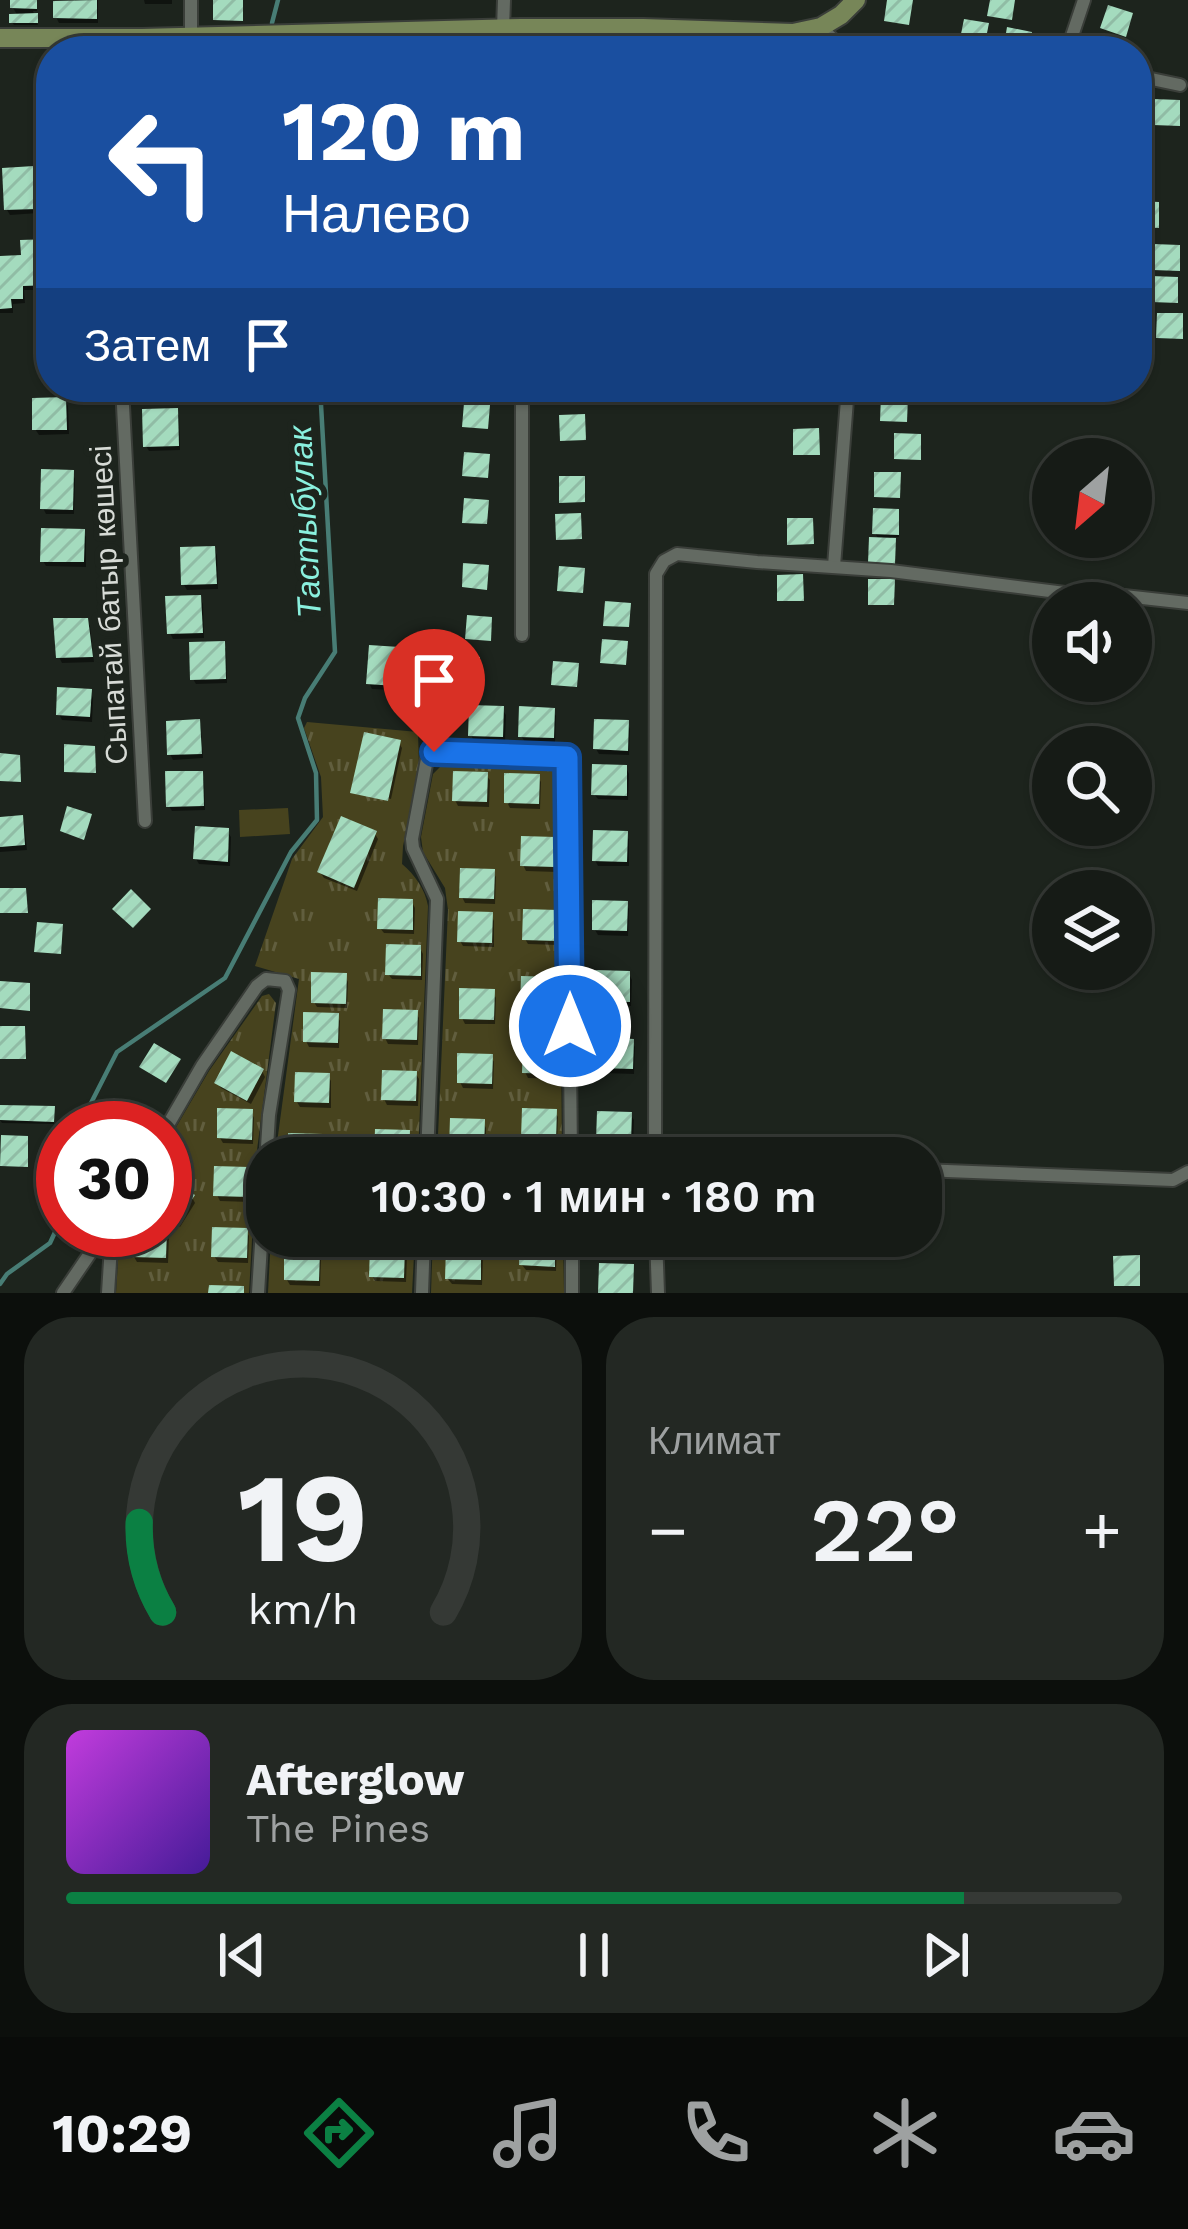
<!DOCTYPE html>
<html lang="ru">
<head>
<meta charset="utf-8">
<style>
	:root { --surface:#161b16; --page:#232823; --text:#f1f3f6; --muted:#9ea1a1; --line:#353935; --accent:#0b8043 }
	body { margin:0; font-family:"Work Sans",sans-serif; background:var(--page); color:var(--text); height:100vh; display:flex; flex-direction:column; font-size:45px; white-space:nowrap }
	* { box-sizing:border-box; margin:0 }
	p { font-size:39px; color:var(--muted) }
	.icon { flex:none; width:66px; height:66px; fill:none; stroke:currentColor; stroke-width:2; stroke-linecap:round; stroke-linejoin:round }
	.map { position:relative; height:1293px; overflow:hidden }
	.details { display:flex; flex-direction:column; gap:24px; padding:24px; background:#0c0f0c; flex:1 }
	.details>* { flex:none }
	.hud { position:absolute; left:36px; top:36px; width:1116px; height:366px; border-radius:48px; box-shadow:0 3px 9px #0004,0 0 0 3px var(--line); background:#1a4fa0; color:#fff; overflow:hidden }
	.needle { width:78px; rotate:208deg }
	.buttons { position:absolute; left:1032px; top:438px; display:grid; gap:24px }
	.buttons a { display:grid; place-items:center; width:120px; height:120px; border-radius:50%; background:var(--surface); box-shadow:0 3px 9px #0004,0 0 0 3px var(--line); font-size:60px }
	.speed { position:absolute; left:36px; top:1101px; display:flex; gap:24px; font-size:60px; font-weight:700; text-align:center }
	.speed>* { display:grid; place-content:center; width:156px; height:156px; border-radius:50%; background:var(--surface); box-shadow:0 3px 9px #0004,0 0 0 3px var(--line); line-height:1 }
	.speed .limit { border:18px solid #d22; background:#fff; color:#111 }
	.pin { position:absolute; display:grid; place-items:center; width:102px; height:102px; color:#fff; margin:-123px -51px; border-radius:50% 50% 50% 0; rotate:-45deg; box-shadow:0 0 12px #0007 }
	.pin .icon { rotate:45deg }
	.me { position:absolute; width:132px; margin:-66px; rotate:0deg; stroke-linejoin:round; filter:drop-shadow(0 0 9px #0008) }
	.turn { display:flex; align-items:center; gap:42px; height:252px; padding:0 48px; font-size:54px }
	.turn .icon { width:156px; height:156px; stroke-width:2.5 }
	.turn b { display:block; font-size:84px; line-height:102px }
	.then { display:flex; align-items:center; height:114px; padding:0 48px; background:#0003; gap:24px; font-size:45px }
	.big { font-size:90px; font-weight:600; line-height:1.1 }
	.details .widget { flex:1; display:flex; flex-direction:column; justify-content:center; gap:18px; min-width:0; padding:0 42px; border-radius:48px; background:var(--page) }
	.details .dial { align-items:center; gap:0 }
	.dial svg { height:312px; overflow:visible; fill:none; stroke:var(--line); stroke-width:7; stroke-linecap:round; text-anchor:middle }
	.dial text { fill:var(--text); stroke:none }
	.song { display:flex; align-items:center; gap:36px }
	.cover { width:144px; height:144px; border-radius:18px; background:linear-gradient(135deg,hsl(290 70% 55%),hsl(260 70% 35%)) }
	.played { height:12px; border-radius:6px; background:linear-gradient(90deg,var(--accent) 85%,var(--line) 85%) }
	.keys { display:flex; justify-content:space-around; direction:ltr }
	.heat { display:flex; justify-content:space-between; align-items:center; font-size:66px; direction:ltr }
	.details .tiles { flex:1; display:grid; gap:24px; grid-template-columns:1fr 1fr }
	.widget:last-child { grid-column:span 2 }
	.trip { position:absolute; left:246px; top:1137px; width:696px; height:120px; border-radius:48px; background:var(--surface); box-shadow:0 3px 9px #0004,0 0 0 3px var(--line); font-weight:600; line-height:120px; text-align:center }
	.dock { display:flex; height:192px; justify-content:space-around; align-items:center; background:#090b09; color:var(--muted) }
	.dock .icon { width:84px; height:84px }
	.dock .active { color:var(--accent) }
	.dock b { font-size:54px; color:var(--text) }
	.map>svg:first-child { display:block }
	.grass { fill:url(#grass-tufts) }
	.pitch { fill:#47431e }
	.shadow { fill:#0007 }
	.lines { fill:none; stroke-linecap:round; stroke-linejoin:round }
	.stream { stroke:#487d75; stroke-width:4.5 }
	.building { fill:url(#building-hatch) }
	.street-casing { stroke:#3a3e39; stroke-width:16 }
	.secondary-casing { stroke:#3a3e39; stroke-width:22 }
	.street { stroke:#636a62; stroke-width:12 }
	.secondary { stroke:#778658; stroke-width:18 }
	.route-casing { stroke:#114b97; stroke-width:30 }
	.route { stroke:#1a73e8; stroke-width:21 }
	.labels { text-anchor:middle; stroke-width:12; stroke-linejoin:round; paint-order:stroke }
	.street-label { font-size:30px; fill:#d7dbd6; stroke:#1d241d }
	.water-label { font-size:33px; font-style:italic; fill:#8af0de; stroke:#1d241d }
</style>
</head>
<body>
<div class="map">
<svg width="1188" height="1293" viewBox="0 0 1188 1293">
	<defs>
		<pattern id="grass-tufts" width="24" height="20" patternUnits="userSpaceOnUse" patternTransform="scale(3)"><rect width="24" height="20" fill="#47431e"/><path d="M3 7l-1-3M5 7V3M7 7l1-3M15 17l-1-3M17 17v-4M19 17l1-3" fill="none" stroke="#615e3e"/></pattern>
		<pattern id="building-hatch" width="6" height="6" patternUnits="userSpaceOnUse" patternTransform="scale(3)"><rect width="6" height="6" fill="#a4dbbe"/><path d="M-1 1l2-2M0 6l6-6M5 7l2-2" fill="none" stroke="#90bca5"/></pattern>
	</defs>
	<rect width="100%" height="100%" fill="#1d241d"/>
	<g class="grass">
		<path d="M307,722L418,732L419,769L403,846L402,864C415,875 425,889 428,906L418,1158H275L299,979L255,966L292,859L323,817L321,777L304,728Z"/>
		<path d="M442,765L551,769L555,772L559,783L562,1158H437L448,910L445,888L423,852L421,837L433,774Z"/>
		<path d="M269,994L276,1003L257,1150L249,1293H116L120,1230H165V1146L209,1071L262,996Z"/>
		<path d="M271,1236H415L412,1293H268Z"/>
		<path d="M433,1236H563L564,1293H431Z"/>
	</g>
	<path class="pitch" d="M288,808L290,834L240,837L239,810Z"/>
	<g class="shadow">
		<path d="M13,0H37V11H33L38,25H14L12,22L18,16L13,8Z"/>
		<path d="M75,0H98V23H59L56,17L75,4Z"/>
		<path d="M144,0H172V4H145Z"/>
		<path d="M1137,100H1143L1145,103V125H1137Z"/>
		<path d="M33,169L36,175L38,213L10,215L7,210Z"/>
		<path d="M51,242V290H24L25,303L13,304V313H0V259L24,258Z"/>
		<path d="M65,400L68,406L69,434L39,435L35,429Z"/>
		<path d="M176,411L179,416L180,450L149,451L146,446Z"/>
		<path d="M72,473L75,479L74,514H46L43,508Z"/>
		<path d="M898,512L899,537H891L895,544V566L873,565L871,562L879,540L875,533Z"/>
		<path d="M83,532L86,537V567L46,566L43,561Z"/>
		<path d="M214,549L217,555L218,589L187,590L184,585Z"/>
		<path d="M200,598L203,604L204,638L173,639L170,633Z"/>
		<path d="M87,621L90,626L94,662L62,663L59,657Z"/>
		<path d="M223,644L226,649L227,683L196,684L193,679Z"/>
		<path d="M428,652L432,657L430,692L372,689L369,683Z"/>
		<path d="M90,692L93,698L92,722L62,720L59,714Z"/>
		<path d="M502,709L506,715L505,741H474L471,735Z"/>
		<path d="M553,711L556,716L555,743L525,742L521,736Z"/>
		<path d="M198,722L201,728L203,758L173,760L170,754Z"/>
		<path d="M627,723L630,729L629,755L599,754L596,749Z"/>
		<path d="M399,743L402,748L391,799L354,790Z"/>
		<path d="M626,768L629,774L628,800L598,799L594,794Z"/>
		<path d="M201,774L204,779L205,810L172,811L169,806Z"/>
		<path d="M486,775L490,780L489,807L458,806L455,800Z"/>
		<path d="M538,777L541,782L540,809L510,808L507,802Z"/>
		<path d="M21,818L24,824L27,850L0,852V820Z"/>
		<path d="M227,831L231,837L230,866L199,864L196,859Z"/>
		<path d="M375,834L378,839L357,891L324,878L320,872Z"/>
		<path d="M626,834L629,840V866H598L595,860Z"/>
		<path d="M554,840L558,845L557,872L526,871L523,865Z"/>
		<path d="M493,872L496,877L495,904L465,903L462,897Z"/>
		<path d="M412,902L415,908L414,934L384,933L380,928Z"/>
		<path d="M626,904L629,909L628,936L598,935L595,930Z"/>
		<path d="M556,913L559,919V945L528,944L525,939Z"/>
		<path d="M491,915L494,921V947L463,946L460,941Z"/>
		<path d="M420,948L423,954L422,980L392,979L388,974Z"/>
		<path d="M629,974L632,980L631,1006H601L597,1000Z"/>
		<path d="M345,976L348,982L347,1008L317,1007L314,1002Z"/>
		<path d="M554,980L557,985V1012L526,1011L523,1005Z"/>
		<path d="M493,992L496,998L495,1024H465L462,1018Z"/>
		<path d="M416,1013L419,1018L418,1045L388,1044L385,1038Z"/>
		<path d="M337,1016L340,1021L339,1048L309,1047L306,1041Z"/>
		<path d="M632,1042L635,1047L634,1074L604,1073L601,1067Z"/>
		<path d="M556,1047L559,1052V1079L528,1078L525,1072Z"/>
		<path d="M491,1057L494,1062L493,1089L463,1088L460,1082Z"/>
		<path d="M262,1071L265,1077L251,1104L221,1088L217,1083Z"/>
		<path d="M416,1074L419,1079L418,1106L387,1105L384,1099Z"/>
		<path d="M328,1076L331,1081V1108L300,1107L297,1102Z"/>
		<path d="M54,1112V1124L2,1123L0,1120Z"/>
		<path d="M251,1112L254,1118L253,1144L223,1143L220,1138Z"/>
		<path d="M555,1112L558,1117L557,1144L527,1143L524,1138Z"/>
		<path d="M631,1115L634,1120L633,1147L602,1146L599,1141Z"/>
		<path d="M483,1122L486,1128V1154H455L452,1148Z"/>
		<path d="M248,1170L251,1175L250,1202L220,1201L217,1195Z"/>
		<path d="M165,1179L192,1197L195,1203L180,1227L165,1217Z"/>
		<path d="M166,1231L169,1236L168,1263L137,1262L134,1257Z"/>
		<path d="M246,1231L249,1236L248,1263L218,1262L214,1256Z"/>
		<path d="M554,1239L557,1244L556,1271L526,1270L522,1265Z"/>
		<path d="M404,1250L407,1256L406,1282L375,1281L372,1276Z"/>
		<path d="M480,1253L483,1258L482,1285L452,1284L448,1279Z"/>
		<path d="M318,1254L321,1259L320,1286L290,1285L287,1280Z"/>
	</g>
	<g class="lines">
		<g class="stream">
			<path d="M272,23L278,0"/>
			<path d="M266,51L267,47"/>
			<path d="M83,1128L90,1105L117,1052L225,978L291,852L317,820L316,773L298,718L305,698L335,652L320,387"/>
			<path d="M0,1284L7,1274L50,1243L63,1215"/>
		</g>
	</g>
	<g class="building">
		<path d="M10,0H37V9L10,8Z"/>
		<path d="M97,0V19L53,18V1Z"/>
		<path d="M213,0H243V21L213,20Z"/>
		<path d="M887,0H913L909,25L884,21Z"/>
		<path d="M990,0H1015L1012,20L987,16Z"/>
		<path d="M1108,5L1133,13L1126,37L1100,28Z"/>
		<path d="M38,13V23H9V14Z"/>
		<path d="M964,19L989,23L984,48L959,44Z"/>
		<path d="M1007,27L1032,32L1029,51H1003Z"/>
		<path d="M51,87V125H37L35,88Z"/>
		<path d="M1153,99L1180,100V126L1153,125Z"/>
		<path d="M1137,160L1154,161V187L1137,186Z"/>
		<path d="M34,166L37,209L4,210L2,168Z"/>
		<path d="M1137,201L1159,202V228L1137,227Z"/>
		<path d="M51,239V285L23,286V299H11L12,308L0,309V256L21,255L20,240Z"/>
		<path d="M1153,244L1180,245V271L1153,270Z"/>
		<path d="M1151,276L1178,277V303L1151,302Z"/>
		<path d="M1157,313H1183V339L1156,338Z"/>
		<rect x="560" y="387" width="26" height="11"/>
		<path d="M881,395L908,396L907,422L880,421Z"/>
		<path d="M66,397L67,430H32V398Z"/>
		<path d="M464,403L490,405L488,429L462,427Z"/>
		<path d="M178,408L179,446L143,447L142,409Z"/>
		<path d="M585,414L586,440L560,441L559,415Z"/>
		<path d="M819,428L820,455H793V429Z"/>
		<path d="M894,433L921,434V460L894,459Z"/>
		<path d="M464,452L490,454L488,478L462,476Z"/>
		<path d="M41,469L74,470L73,510L40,509Z"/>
		<path d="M874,472H901L900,498L874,497Z"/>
		<path d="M559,476H585V502L559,503Z"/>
		<path d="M464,498L489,500L487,524L462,523Z"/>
		<path d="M873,508L899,509V535L872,534Z"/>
		<path d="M581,513L582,539L556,540L555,514Z"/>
		<path d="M787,518H813L814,544L787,545Z"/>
		<path d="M41,528L85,529L84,562H40Z"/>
		<path d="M869,537L896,538L895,564L868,563Z"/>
		<path d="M215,546L217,584L181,585L180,547Z"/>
		<path d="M463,563L489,565L487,590L462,587Z"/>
		<path d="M559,566L585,568L583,593L557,591Z"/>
		<path d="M803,574L804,601H777V575Z"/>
		<path d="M868,579H895L894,605H868Z"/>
		<path d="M201,595L203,633L167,634L165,596Z"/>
		<path d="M605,601L631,603L629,627L603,626Z"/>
		<path d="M467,615L492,617L491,641L465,639Z"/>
		<path d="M53,618H88L93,657L56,658Z"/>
		<path d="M602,639L628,641L626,665L600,663Z"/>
		<path d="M225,641L226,679L190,680L189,642Z"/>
		<path d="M369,645L430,649L428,688L366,684Z"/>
		<path d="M454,655L480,657L478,681L453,679Z"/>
		<path d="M553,661L579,663L577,687L551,685Z"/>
		<path d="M57,687L92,689L90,717L56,715Z"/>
		<path d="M469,705L504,706L503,737L468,736Z"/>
		<path d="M519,706L555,708L554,738L518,737Z"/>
		<path d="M200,719L202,754L167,755L166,721Z"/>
		<path d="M594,719L629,720L628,751L593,749Z"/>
		<path d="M364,732L401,740L388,801L350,793Z"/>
		<path d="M64,744L95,746L96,773L64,772Z"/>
		<path d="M0,753L20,755L21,782L0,781Z"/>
		<path d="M592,764L627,765V796L591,795Z"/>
		<path d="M165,771H203L204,806L166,807Z"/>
		<path d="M453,771L488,772L487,802L452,801Z"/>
		<path d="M504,773L540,774L539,804L504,803Z"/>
		<path d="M67,806L92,814L84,840L60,831Z"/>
		<path d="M23,815L25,845L0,847V817Z"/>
		<path d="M341,816L377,831L354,888L317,872Z"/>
		<path d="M195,826L229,828L228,862L193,859Z"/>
		<path d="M593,830L628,831L627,862L592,861Z"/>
		<path d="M521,836L556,837L555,867L520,866Z"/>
		<path d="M460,868L495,869L494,899L459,898Z"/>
		<path d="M0,888H26L28,913H0Z"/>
		<path d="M131,889L151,909L133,928L112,909Z"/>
		<path d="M378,898L413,899V930L377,929Z"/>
		<path d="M592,900L628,901L627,931L592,930Z"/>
		<path d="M523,909L558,910L557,941L522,940Z"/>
		<path d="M458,911L493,912L492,943L457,942Z"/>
		<path d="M37,922L63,924L61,954L34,952Z"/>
		<path d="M386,944L421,945V976L385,975Z"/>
		<path d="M595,970L630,971V1002L594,1001Z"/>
		<path d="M311,972L347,973L346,1004L311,1003Z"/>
		<path d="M521,976L556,977L555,1007L520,1006Z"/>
		<path d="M0,981L30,983V1011L0,1008Z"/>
		<path d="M459,988L495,989L494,1020L459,1019Z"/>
		<path d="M383,1009L418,1010L417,1040L382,1039Z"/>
		<path d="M303,1012L339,1013L338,1043L303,1042Z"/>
		<path d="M0,1026H25L26,1059H0Z"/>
		<path d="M598,1037L634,1039L633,1069L598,1068Z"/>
		<path d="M154,1043L181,1059L166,1083L139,1067Z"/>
		<path d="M523,1043L558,1044L557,1074L522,1073Z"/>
		<path d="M231,1051L264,1069L247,1101L214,1083Z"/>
		<path d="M457,1053L493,1054L492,1084L457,1083Z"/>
		<path d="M382,1070L417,1071L416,1101L381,1100Z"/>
		<path d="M295,1072L330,1073L329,1103L294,1102Z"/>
		<path d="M0,1105L55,1106L54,1122L0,1120Z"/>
		<path d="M217,1108L253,1109L252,1140L217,1138Z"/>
		<path d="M522,1108L557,1109L556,1140L521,1138Z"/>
		<path d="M597,1111L632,1112L631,1143L596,1141Z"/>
		<path d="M450,1118L485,1119L484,1150L449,1149Z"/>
		<path d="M375,1129L410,1130L409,1158H374Z"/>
		<path d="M288,1133L323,1134V1158H288Z"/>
		<path d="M1,1135L28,1136V1167L0,1166Z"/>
		<path d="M214,1166L249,1167V1197L213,1196Z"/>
		<path d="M165,1176L195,1195L176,1223L165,1216Z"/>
		<path d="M212,1227L248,1228L247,1258L211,1257Z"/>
		<path d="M132,1230H167L166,1258L131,1257Z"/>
		<path d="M520,1236H555V1267L519,1265Z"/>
		<path d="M370,1246L405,1247L404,1278L369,1277Z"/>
		<path d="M446,1249L481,1250V1280L445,1279Z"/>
		<path d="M284,1250L320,1251L319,1281L284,1280Z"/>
		<path d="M1140,1255V1286H1114L1113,1256Z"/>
		<path d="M599,1263L634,1264L633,1293H598Z"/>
		<path d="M209,1285L244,1286V1293H208Z"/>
	</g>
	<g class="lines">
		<g class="street-casing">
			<g id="street">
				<path d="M821,27L844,51"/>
				<path d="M521,28L522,51"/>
				<path d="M643,28V51"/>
				<path d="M503,29L504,0"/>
				<path d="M191,37V0"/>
				<path d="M1067,51L1084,0"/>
				<path d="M1137,76L1180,85"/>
				<path d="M122,387L145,821"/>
				<path d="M522,387V635"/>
				<path d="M834,566L848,387"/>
				<path d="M165,1130L202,1066L257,986L266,979L285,981L289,990L269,1115L258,1293"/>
				<path d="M427,1158L437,899L413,848L412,839L427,759L429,754L434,753L567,757L571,1158"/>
				<path d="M655,1158L656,574L664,561L677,554L757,562L891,571L1073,594L1088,592L1188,603"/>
				<path d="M921,1170L1173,1180L1188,1172"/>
				<path d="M572,1236V1293"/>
				<path d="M656,1236L658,1293"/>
				<path d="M63,1293L106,1230"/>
				<path d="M108,1293L112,1230"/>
				<path d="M422,1293L424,1236"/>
			</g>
		</g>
		<g class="secondary-casing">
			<path id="secondary" d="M0,38H142L521,28H643L793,33L821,27L841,15L856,0"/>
		</g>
		<use href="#street" class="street"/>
		<use href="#secondary" class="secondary"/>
	</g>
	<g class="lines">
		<g class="route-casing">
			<path id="route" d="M434,752L567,757L570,1026"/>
		</g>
		<use href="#route" class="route"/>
	</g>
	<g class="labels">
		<g class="street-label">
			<text transform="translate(109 605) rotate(-93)" y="10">Сыпатай батыр көшесі</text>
		</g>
		<g class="water-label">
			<text transform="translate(304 522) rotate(-93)" y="12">Тастыбулак</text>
		</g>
	</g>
</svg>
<div class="buttons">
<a><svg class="needle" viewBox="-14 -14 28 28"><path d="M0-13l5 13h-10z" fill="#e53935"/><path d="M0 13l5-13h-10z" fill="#9ea1a1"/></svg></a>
<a><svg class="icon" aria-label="sound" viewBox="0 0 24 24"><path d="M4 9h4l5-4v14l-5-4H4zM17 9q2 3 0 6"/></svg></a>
<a><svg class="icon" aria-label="search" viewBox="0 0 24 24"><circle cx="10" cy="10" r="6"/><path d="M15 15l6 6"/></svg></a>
<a><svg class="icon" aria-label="layers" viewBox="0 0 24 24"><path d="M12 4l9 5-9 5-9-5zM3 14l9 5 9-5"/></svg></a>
</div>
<div class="speed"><div class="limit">30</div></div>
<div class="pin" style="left:434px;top:752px;background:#d93025"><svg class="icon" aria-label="arrive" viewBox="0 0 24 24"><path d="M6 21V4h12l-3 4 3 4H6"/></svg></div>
<svg class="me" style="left:570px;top:1026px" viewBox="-20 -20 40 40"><circle r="17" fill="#1a73e8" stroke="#fff" stroke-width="3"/><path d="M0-11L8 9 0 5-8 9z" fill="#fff"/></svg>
<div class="trip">10:30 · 1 мин · 180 m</div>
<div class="hud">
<div class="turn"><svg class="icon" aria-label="left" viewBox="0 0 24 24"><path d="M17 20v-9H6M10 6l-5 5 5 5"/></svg><div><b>120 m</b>Налево</div></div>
<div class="then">Затем<svg class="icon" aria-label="arrive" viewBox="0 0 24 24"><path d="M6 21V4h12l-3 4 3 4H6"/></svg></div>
</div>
</div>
<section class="details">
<div class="tiles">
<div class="widget dial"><svg viewBox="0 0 100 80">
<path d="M14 69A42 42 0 1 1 86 69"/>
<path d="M14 69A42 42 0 0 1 8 46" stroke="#0b8043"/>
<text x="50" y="56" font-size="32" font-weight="700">19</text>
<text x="50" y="72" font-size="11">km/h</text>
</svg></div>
<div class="widget"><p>Климат</p>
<div class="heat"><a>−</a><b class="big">22°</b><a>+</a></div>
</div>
<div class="widget">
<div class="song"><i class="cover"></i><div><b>Afterglow</b><p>The Pines</p></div></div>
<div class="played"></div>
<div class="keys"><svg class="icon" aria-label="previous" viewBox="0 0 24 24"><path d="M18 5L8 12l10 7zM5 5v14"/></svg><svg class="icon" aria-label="pause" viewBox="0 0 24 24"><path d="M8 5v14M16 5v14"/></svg><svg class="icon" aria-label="next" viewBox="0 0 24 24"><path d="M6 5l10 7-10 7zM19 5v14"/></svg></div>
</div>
</div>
</section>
<nav class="dock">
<b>10:29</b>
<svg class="icon active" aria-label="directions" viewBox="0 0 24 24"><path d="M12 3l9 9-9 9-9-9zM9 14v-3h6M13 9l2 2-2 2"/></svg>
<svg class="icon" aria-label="music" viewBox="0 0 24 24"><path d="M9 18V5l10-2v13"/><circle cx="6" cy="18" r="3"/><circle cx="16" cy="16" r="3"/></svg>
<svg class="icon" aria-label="phone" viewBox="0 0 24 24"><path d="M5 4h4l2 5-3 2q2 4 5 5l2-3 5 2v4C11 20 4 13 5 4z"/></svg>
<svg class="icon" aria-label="climate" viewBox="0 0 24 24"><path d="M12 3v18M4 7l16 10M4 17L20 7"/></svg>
<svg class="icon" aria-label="car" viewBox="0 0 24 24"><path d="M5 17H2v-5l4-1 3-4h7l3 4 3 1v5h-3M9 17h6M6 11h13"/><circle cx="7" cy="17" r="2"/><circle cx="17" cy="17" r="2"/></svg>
</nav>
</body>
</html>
